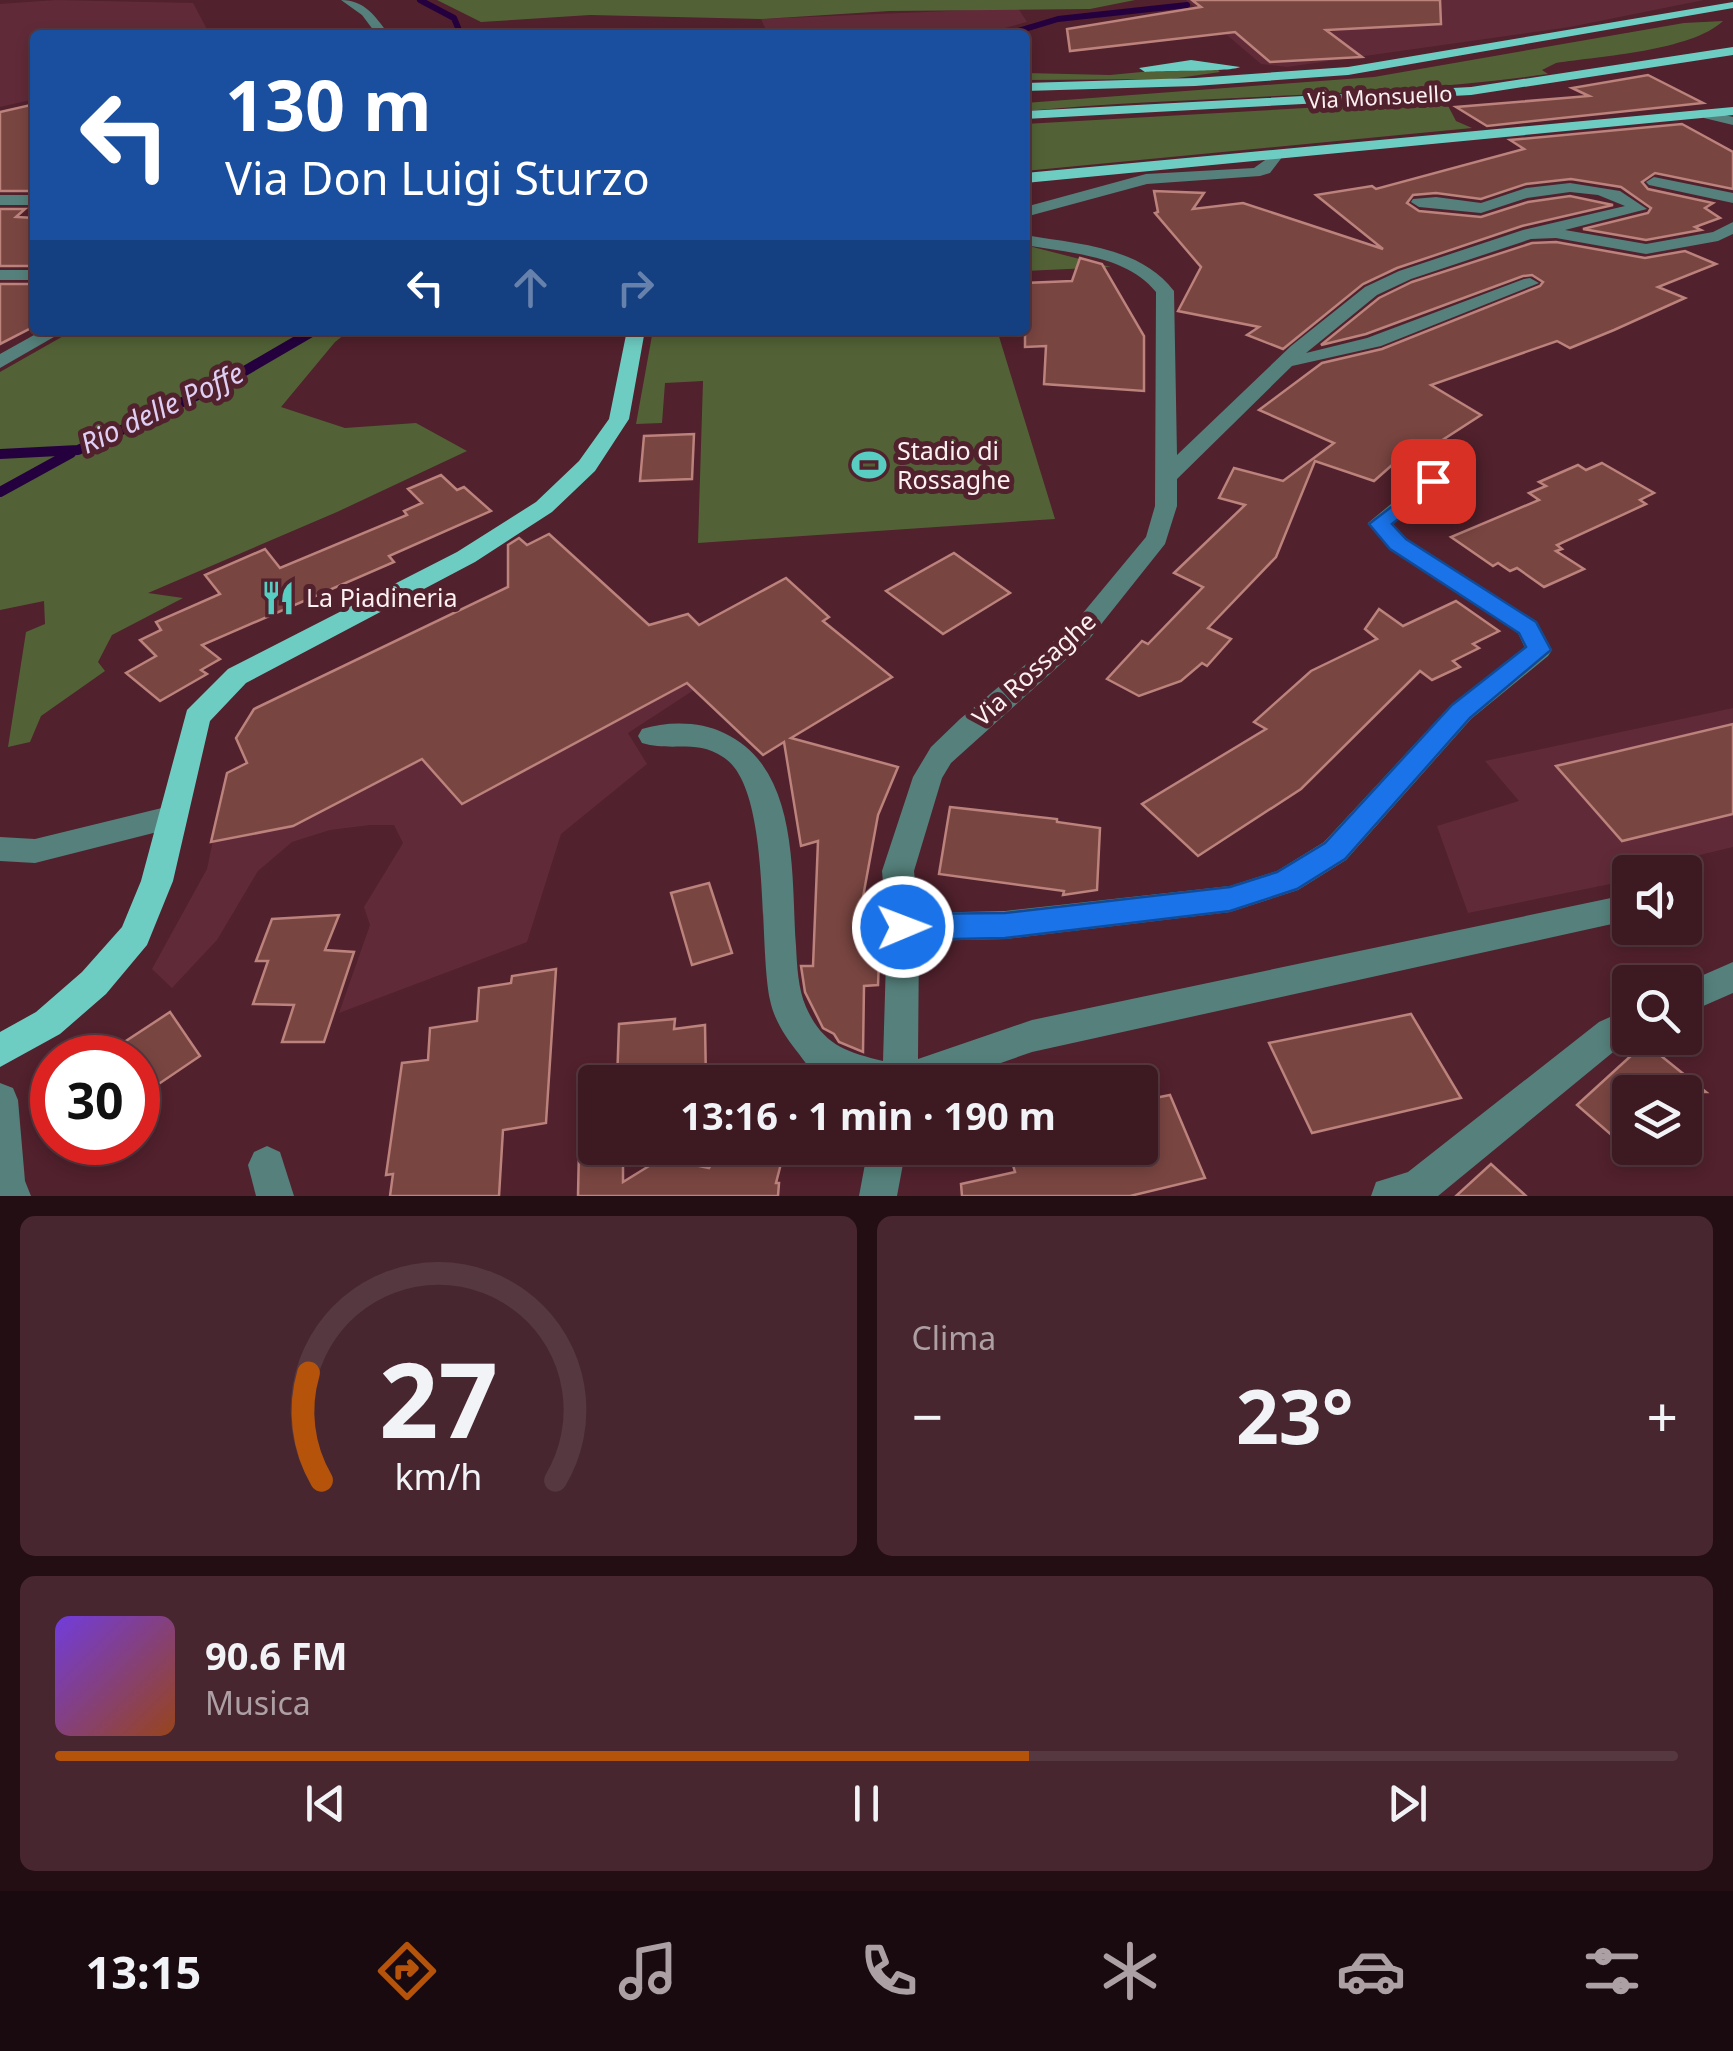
<!DOCTYPE html>
<html lang="it">
<head>
<meta charset="utf-8">
<style>
	:root { --surface:#3d1922; --page:#48262f; --text:#f1f3f6; --muted:#ada0a5; --line:#563840; --accent:#b45309 }
	body { margin:0; font-family:"Noto Sans",sans-serif; background:var(--page); color:var(--text); height:100vh; display:flex; flex-direction:column; font-size:38px; white-space:nowrap }
	* { box-sizing:border-box; margin:0 }
	p { font-size:32px; color:var(--muted) }
	.icon { flex:none; width:55px; height:55px; fill:none; stroke:currentColor; stroke-width:2; stroke-linecap:round; stroke-linejoin:round }
	.map { position:relative; height:1196px; overflow:hidden }
	.sheet { display:flex; flex-direction:column; gap:20px; padding:20px; background:#220e13; flex:1 }
	.sheet>* { flex:none }
	.banner { position:absolute; left:30px; top:30px; width:1000px; height:305px; border-radius:10px; box-shadow:0 5px 15px #0003,0 0 0 2px var(--line); background:#1a4fa0; color:#fff; overflow:hidden }
	.controls { position:absolute; left:1612px; top:855px; display:grid; gap:20px }
	.controls a { display:grid; place-items:center; width:90px; height:90px; border-radius:10px; background:var(--surface); box-shadow:0 5px 15px #0003,0 0 0 2px var(--line); font-size:50px }
	.speed { position:absolute; left:30px; top:1035px; display:flex; gap:20px; font-size:50px; font-weight:700; text-align:center }
	.speed>* { display:grid; place-content:center; width:130px; height:130px; border-radius:50%; background:var(--surface); box-shadow:0 5px 15px #0003,0 0 0 2px var(--line); line-height:1 }
	.speed .limit { border:15px solid #d22; background:#fff; color:#111 }
	.pin { position:absolute; display:grid; place-items:center; width:85px; height:85px; color:#fff; margin:-42px; border-radius:20px; box-shadow:0 5px 15px #0006 }
	.me { position:absolute; width:110px; margin:-55px; rotate:89deg; stroke-linejoin:round; filter:drop-shadow(0 0 8px #0008) }
	.turn { display:flex; align-items:center; gap:35px; height:210px; padding:0 30px; font-size:45px }
	.turn .icon { width:130px; height:130px; stroke-width:2.5 }
	.turn b { display:block; font-size:70px; line-height:85px }
	.lanes { display:flex; align-items:center; height:95px; padding:0 30px; background:#0003; justify-content:center; gap:50px; direction:ltr }
	.lanes .off { opacity:.35 }
	.big { font-size:75px; font-weight:700; line-height:1.1 }
	.sheet .widget { flex:1; display:flex; flex-direction:column; justify-content:center; gap:15px; min-width:0; padding:0 35px; border-radius:15px; background:var(--page) }
	.sheet .dial { align-items:center; gap:0 }
	.dial svg { height:260px; overflow:visible; fill:none; stroke:var(--line); stroke-width:7; stroke-linecap:round; text-anchor:middle }
	.dial text { fill:var(--text); stroke:none }
	.song { display:flex; align-items:center; gap:30px }
	.cover { width:120px; height:120px; border-radius:15px; background:linear-gradient(135deg,hsl(260 70% 55%),hsl(20 70% 35%)) }
	.played { height:10px; border-radius:5px; background:linear-gradient(90deg,var(--accent) 60%,var(--line) 60%) }
	.keys { display:flex; justify-content:space-around; direction:ltr }
	.heat { display:flex; justify-content:space-between; align-items:center; font-size:55px; direction:ltr }
	.sheet .tiles { flex:1; display:grid; gap:20px; grid-template-columns:1fr 1fr }
	.widget:last-child { grid-column:span 2 }
	.trip { position:absolute; left:578px; top:1065px; width:580px; height:100px; border-radius:10px; background:var(--surface); box-shadow:0 5px 15px #0003,0 0 0 2px var(--line); font-weight:700; line-height:100px; text-align:center }
	.menu { display:flex; height:160px; justify-content:space-around; align-items:center; background:#180a0e; color:var(--muted) }
	.menu .icon { width:70px; height:70px }
	.menu .active { color:var(--accent) }
	.menu b { font-size:45px; color:var(--text) }
	.map>svg:first-child { display:block }
	.built { fill:#612a39 }
	.green { fill:#526236 }
	.lines { fill:none; stroke-linecap:round; stroke-linejoin:round }
	.stream-far1 { stroke:#25003e; stroke-width:6 }
	.stream { stroke:#25003e; stroke-width:10 }
	.building { fill:#794541; stroke:#bc827c; stroke-width:2.5 }
	.minor { fill:#55807b; fill-rule:evenodd }
	.major { fill:#6ecdc2; fill-rule:evenodd }
	.route { fill:#1a73e8; stroke:#114b97; stroke-width:2.5 }
	.labels { text-anchor:middle; stroke-width:10; stroke-linejoin:round; paint-order:stroke }
	.far-street-label { font-size:22px; fill:#fdf0f2; stroke:#51212d }
	.poi-label { font-size:25px; fill:#fdf0f2; stroke:#51212d; text-anchor:start }
	.street-label { font-size:25px; fill:#fdf0f2; stroke:#51212d }
	.water-label { font-size:28px; font-style:italic; fill:#e0cff5; stroke:#51212d }
</style>
</head>
<body>
<div class="map">
<svg width="1733" height="1196" viewBox="0 0 1733 1196">
	<rect width="100%" height="100%" fill="#51212d"/>
	<g class="built">
		<path d="M56,0L193,3L210,35H35V99L0,107V4Z"/>
		<path d="M1186,0H1704L1570,27L1287,67L1261,64Z"/>
		<path d="M1018,8L1027,22L979,35H716L766,30L761,19Z"/>
		<path d="M573,556L649,625L688,614L700,625L786,578L829,617L694,690L628,733L647,764L561,834L527,942L339,1013L370,925L364,907L403,843L394,825H370L330,830L292,842L258,871L217,940L172,988L152,969L207,869L227,773L247,763L254,709Z"/>
		<path d="M1733,708V847L1675,861L1669,872H1630V880L1468,913L1437,826L1519,801L1485,761Z"/>
	</g>
	<g class="green">
		<path d="M437,0H1135L1090,9L889,11L761,19L590,15L481,22Z"/>
		<path d="M1723,21C1691,51 1600,56 1556,63L1542,70L1548,74C1374,98 1199,95 1025,111V103L1374,77L1684,23Z"/>
		<path d="M1194,67L1217,69L1220,72L1171,79L1025,80V73L1110,75Z"/>
		<path d="M1445,100L1456,121L1472,128L1025,171V124Z"/>
		<path d="M1025,245L1111,267L1025,271Z"/>
		<path d="M74,330H350L335,342L281,407L345,428L416,423L467,451L337,512L148,593L183,598L112,635L98,662L105,671L41,716L30,742L8,747L26,632L45,624L44,601L0,610V372Z"/>
		<path d="M653,330H997L1055,519L698,543L703,381L665,383L662,423L636,424Z"/>
	</g>
	<g class="lines">
		<g class="stream-far1">
			<path d="M420,0L454,18L461,35"/>
			<path d="M1005,35L1058,19L1187,5"/>
		</g>
		<g class="stream">
			<path d="M0,454L78,450L224,383L315,330"/>
			<path d="M0,492L71,453"/>
		</g>
	</g>
	<g class="building">
		<path d="M1192,0H1440L1441,24L1326,30L1362,57L1270,62L1235,32L1070,51L1067,29L1201,7Z"/>
		<path d="M1648,75L1703,103L1487,126L1456,107L1589,96L1572,88Z"/>
		<path d="M35,104V191H0V112Z"/>
		<path d="M1682,124L1733,152V189L1655,173L1642,182L1648,189L1713,203L1705,208L1720,218L1695,227L1701,230L1646,240L1583,229L1648,213L1651,208L1621,187L1571,179L1526,184L1481,199L1436,193L1413,195L1407,203L1419,211L1481,217L1528,202L1570,196L1613,205L1522,226L1397,268L1363,284L1283,349L1247,335L1259,327L1178,311L1201,267L1155,213L1158,212L1154,191L1204,193L1193,209L1243,203L1383,249L1316,195L1372,186L1376,189L1524,149L1510,140Z"/>
		<path d="M0,209H25L16,217L35,218V266H0Z"/>
		<path d="M1556,242L1645,258L1685,251L1716,264L1658,287L1685,298L1614,330L1570,348L1557,341L1431,385L1481,415L1430,448L1409,450L1374,481L1315,461L1276,557L1208,628L1231,639L1207,666L1202,663L1181,681L1139,696L1107,679L1142,641L1148,644L1203,587L1174,573L1245,505L1219,498L1234,468L1283,481L1334,443L1259,410L1322,363L1382,349L1540,286L1543,282L1532,275L1523,276L1366,334L1321,345L1379,298L1412,282L1532,243Z"/>
		<path d="M1080,258L1102,264L1144,336V391L1044,384L1046,346L1025,347V283L1072,281Z"/>
		<path d="M0,284H35V326L0,344Z"/>
		<path d="M694,434L692,479L640,481L644,436Z"/>
		<path d="M1602,463L1654,493L1640,500L1646,504L1557,545L1562,549L1556,551L1584,569L1544,587L1517,568L1510,571L1498,563L1493,566L1451,537L1539,500L1529,493L1546,486L1539,482L1578,465L1586,470Z"/>
		<path d="M441,475L457,490L464,487L491,511L389,556L394,562L202,645L220,659L201,670L207,674L160,701L126,673L156,656L140,640L161,630L156,622L220,594L205,575L265,549L280,568L407,515L404,511L422,503L408,489Z"/>
		<path d="M549,534L649,625L688,614L699,625L786,578L829,617L823,621L892,677L791,738L898,767L878,815L863,897L881,898V907L878,985L864,986L863,1052L839,1042L834,1034L823,1028L805,992L801,966H813L818,841L801,846L784,742L763,755L687,683L462,804L422,759L293,826L211,842L227,773L247,763L236,738L254,709L508,587V545L519,538L527,545Z"/>
		<path d="M954,553L1010,593L943,634L886,591Z"/>
		<path d="M1456,601L1499,631L1473,644L1479,648L1453,661L1460,667L1432,680L1420,671L1301,789L1198,856L1142,804L1266,729L1254,722L1311,671L1377,639L1365,629L1379,609L1403,626Z"/>
		<path d="M1733,724V814L1622,841L1556,766Z"/>
		<path d="M950,807L1057,819V822L1100,828L1097,890L1063,895L1064,891L939,874Z"/>
		<path d="M709,883L732,953L692,965L671,893Z"/>
		<path d="M339,915L325,950L354,952L324,1042H282L294,1005L253,1004L268,961H256L272,919Z"/>
		<path d="M556,969L546,1123L503,1130L499,1196H390L393,1174L386,1175L402,1063L428,1060L430,1028L477,1021L479,988L511,983L512,976Z"/>
		<path d="M170,1012L200,1056L138,1098V1058H100Z"/>
		<path d="M1411,1014L1461,1098L1312,1133L1269,1043Z"/>
		<path d="M675,1019L674,1029L705,1025L706,1082H617L619,1024Z"/>
		<path d="M1645,1043L1706,1092H1630V1151L1577,1105Z"/>
		<path d="M1170,1095L1205,1178L1130,1196H962L961,1184L1015,1172L1008,1148H1140V1101Z"/>
		<path d="M579,1148H623V1182L662,1158L709,1168L721,1148H785L776,1183H779L778,1196H578Z"/>
		<path d="M1491,1164L1526,1196H1456Z"/>
	</g>
	<g class="lines">
		<g class="minor">
			<path d="M341,0C365,0 376,17 389,35H377L362,15Z"/>
			<path d="M691,29L696,35H667Z"/>
			<path d="M1709,111L1733,117V125L1704,118L1702,115Z"/>
			<path d="M1276,152L1283,156L1270,173L1260,176L1147,184L1025,217V207L1146,174L1254,168Z"/>
			<path d="M1654,177L1733,193V203L1649,185L1646,182Z"/>
			<path d="M1570,183L1620,191L1647,209L1565,230L1646,244L1713,232L1733,222V234L1718,241L1646,254L1556,238L1531,239L1411,279L1377,295L1306,353L1367,338L1524,279L1530,278L1539,283L1381,346L1292,366L1177,479V506L1165,544L1091,637L951,763L942,778L914,871L918,913L1005,911L1230,886L1277,871L1324,842L1451,705L1525,648L1518,633L1390,549L1368,523L1425,476H1441L1444,481L1393,524L1406,539L1537,622L1552,650L1548,656L1471,719L1346,860L1298,890L1230,912L1005,939L919,941L918,1059L1032,1020L1630,894V920L1032,1052L946,1082H833C816,1077 809,1068 799,1054C786,1038 774,1020 770,1000C758,945 772,787 723,757C696,739 671,752 642,743L638,736L642,729C667,721 701,721 724,733C800,768 791,875 796,946C797,965 798,989 806,1007C823,1045 846,1052 883,1061L887,927L882,871L913,777L931,747L960,719L1073,625L1146,537L1155,506L1156,292C1126,255 1069,253 1025,245V235C1076,244 1140,246 1174,291L1177,455L1291,346L1365,287L1399,271L1523,230L1625,206L1598,195L1570,192L1527,198L1481,213L1419,207L1411,202L1413,199L1436,197L1481,203L1526,188Z"/>
			<rect x="0" y="195" width="35" height="10"/>
			<rect x="0" y="270" width="35" height="10"/>
			<path d="M43,330H66L0,368V354Z"/>
			<path d="M170,806L181,810L185,818L181,826L35,863L0,861V837L35,839Z"/>
			<path d="M1733,962V993L1685,1014V983Z"/>
			<path d="M1630,1008V1038H1637L1623,1044L1438,1196H1371L1376,1182L1408,1172L1599,1022Z"/>
			<path d="M0,1083L13,1088L18,1100L25,1181L31,1196H0Z"/>
			<path d="M267,1146L280,1152L294,1196H256L248,1165L254,1152Z"/>
			<path d="M868,1148H906L897,1196H859Z"/>
		</g>
		<g class="major">
			<path d="M1733,2V8L1348,75L1195,86L1025,91V83L1195,78L1348,67Z"/>
			<path d="M1733,47V55L1471,95L1025,119V111L1471,87Z"/>
			<path d="M1191,60L1240,67C1232,72 1163,70 1145,72L1139,68Z"/>
			<path d="M1733,107V115L1025,183V173Z"/>
			<path d="M627,330H645L629,419L595,471L552,512L475,562L246,683L210,721L173,881L147,945L106,994L60,1034L0,1067V1032L36,1012L82,972L122,927L141,881L187,710L228,669L457,552L536,502L579,461L609,419Z"/>
		</g>
	</g>
	<path class="route" d="M1433,475L1440,477V486L1392,524L1406,539L1536,622L1551,650L1470,718L1345,859L1297,889L1230,911L1005,938L903,940L893,936L888,927L893,918L903,914L1005,913L1230,887L1277,872L1325,843L1452,705L1526,647L1519,633L1390,549L1369,524Z"/>
	<defs>
		<g id="stadium-bare" transform="scale(2.7)"><path d="M0-5a6.5 5 0 1 0 0 10a6.5 5 0 1 0 0-10ZM-3.5-1.8h7v3.6h-7Z" fill="#57cec1" stroke="#51212d" stroke-width="2.5" paint-order="stroke"/></g>
		<g id="restaurant-bare" transform="scale(2.7)"><path d="M-5-6h1v4h1v-4h1v4h1v-4h1v5L-1.5 .5V6h-2V.5L-5-1ZM5-6V6H3V1.5H1.5Q1.5-4 5-6Z" fill="#57cec1" stroke="#51212d" stroke-width="2.5" paint-order="stroke"/></g>
	</defs>
	<g fill-rule="evenodd">
		<use href="#stadium-bare" x="869" y="465"/>
		<use href="#restaurant-bare" x="278" y="598"/>
	</g>
	<g class="labels">
		<g class="far-street-label">
			<text transform="translate(1380 97) rotate(-3)" y="8">Via Monsuello</text>
		</g>
		<g class="poi-label">
			<text x="897" y="460">Stadio di<tspan x="897" dy="29">Rossaghe</tspan></text>
			<text x="306" y="607">La Piadineria</text>
		</g>
		<g class="street-label">
			<text transform="translate(1034 669) rotate(-42)" y="9">Via Rossaghe</text>
		</g>
		<g class="water-label">
			<text transform="translate(162 408) rotate(-25)" y="10">Rio delle Poffe</text>
		</g>
	</g>
</svg>
<div class="controls">
<a><svg class="icon" aria-label="sound" viewBox="0 0 24 24"><path d="M4 9h4l5-4v14l-5-4H4zM17 9q2 3 0 6"/></svg></a>
<a><svg class="icon" aria-label="search" viewBox="0 0 24 24"><circle cx="10" cy="10" r="6"/><path d="M15 15l6 6"/></svg></a>
<a><svg class="icon" aria-label="layers" viewBox="0 0 24 24"><path d="M12 4l9 5-9 5-9-5zM3 14l9 5 9-5"/></svg></a>
</div>
<div class="speed"><div class="limit">30</div></div>
<div class="pin" style="left:1433px;top:481px;background:#d93025"><svg class="icon" aria-label="arrive" viewBox="0 0 24 24"><path d="M6 21V4h12l-3 4 3 4H6"/></svg></div>
<svg class="me" style="left:903px;top:927px" viewBox="-20 -20 40 40"><circle r="17" fill="#1a73e8" stroke="#fff" stroke-width="3"/><path d="M0-11L8 9 0 5-8 9z" fill="#fff"/></svg>
<div class="trip">13:16 · 1 min · 190 m</div>
<div class="banner">
<div class="turn"><svg class="icon" aria-label="left" viewBox="0 0 24 24"><path d="M17 20v-9H6M10 6l-5 5 5 5"/></svg><div><b>130 m</b>Via Don Luigi Sturzo</div></div>
<div class="lanes"><svg class="icon" aria-label="left" viewBox="0 0 24 24"><path d="M17 20v-9H6M10 6l-5 5 5 5"/></svg><svg class="icon off" aria-label="ahead" viewBox="0 0 24 24"><path d="M12 20V5M6 11l6-6 6 6"/></svg><svg class="icon off" aria-label="right" viewBox="0 0 24 24"><path d="M7 20v-9h11M14 6l5 5-5 5"/></svg></div>
</div>
</div>
<section class="sheet">
<div class="tiles">
<div class="widget dial"><svg viewBox="0 0 100 80">
<path d="M14 69A42 42 0 1 1 86 69"/>
<path d="M14 69A42 42 0 0 1 10 36" stroke="#b45309"/>
<text x="50" y="56" font-size="32" font-weight="700">27</text>
<text x="50" y="72" font-size="11">km/h</text>
</svg></div>
<div class="widget"><p>Clima</p>
<div class="heat"><a>−</a><b class="big">23°</b><a>+</a></div>
</div>
<div class="widget">
<div class="song"><i class="cover"></i><div><b>90.6 FM</b><p>Musica</p></div></div>
<div class="played"></div>
<div class="keys"><svg class="icon" aria-label="previous" viewBox="0 0 24 24"><path d="M18 5L8 12l10 7zM5 5v14"/></svg><svg class="icon" aria-label="pause" viewBox="0 0 24 24"><path d="M8 5v14M16 5v14"/></svg><svg class="icon" aria-label="next" viewBox="0 0 24 24"><path d="M6 5l10 7-10 7zM19 5v14"/></svg></div>
</div>
</div>
</section>
<nav class="menu">
<b>13:15</b>
<svg class="icon active" aria-label="directions" viewBox="0 0 24 24"><path d="M12 3l9 9-9 9-9-9zM9 14v-3h6M13 9l2 2-2 2"/></svg>
<svg class="icon" aria-label="music" viewBox="0 0 24 24"><path d="M9 18V5l10-2v13"/><circle cx="6" cy="18" r="3"/><circle cx="16" cy="16" r="3"/></svg>
<svg class="icon" aria-label="phone" viewBox="0 0 24 24"><path d="M5 4h4l2 5-3 2q2 4 5 5l2-3 5 2v4C11 20 4 13 5 4z"/></svg>
<svg class="icon" aria-label="climate" viewBox="0 0 24 24"><path d="M12 3v18M4 7l16 10M4 17L20 7"/></svg>
<svg class="icon" aria-label="car" viewBox="0 0 24 24"><path d="M5 17H2v-5l4-1 3-4h7l3 4 3 1v5h-3M9 17h6M6 11h13"/><circle cx="7" cy="17" r="2"/><circle cx="17" cy="17" r="2"/></svg>
<svg class="icon" aria-label="filters" viewBox="0 0 24 24"><path d="M4 7h16M4 17h16"/><circle cx="9" cy="7" r="2"/><circle cx="15" cy="17" r="2"/></svg>
</nav>
</body>
</html>
